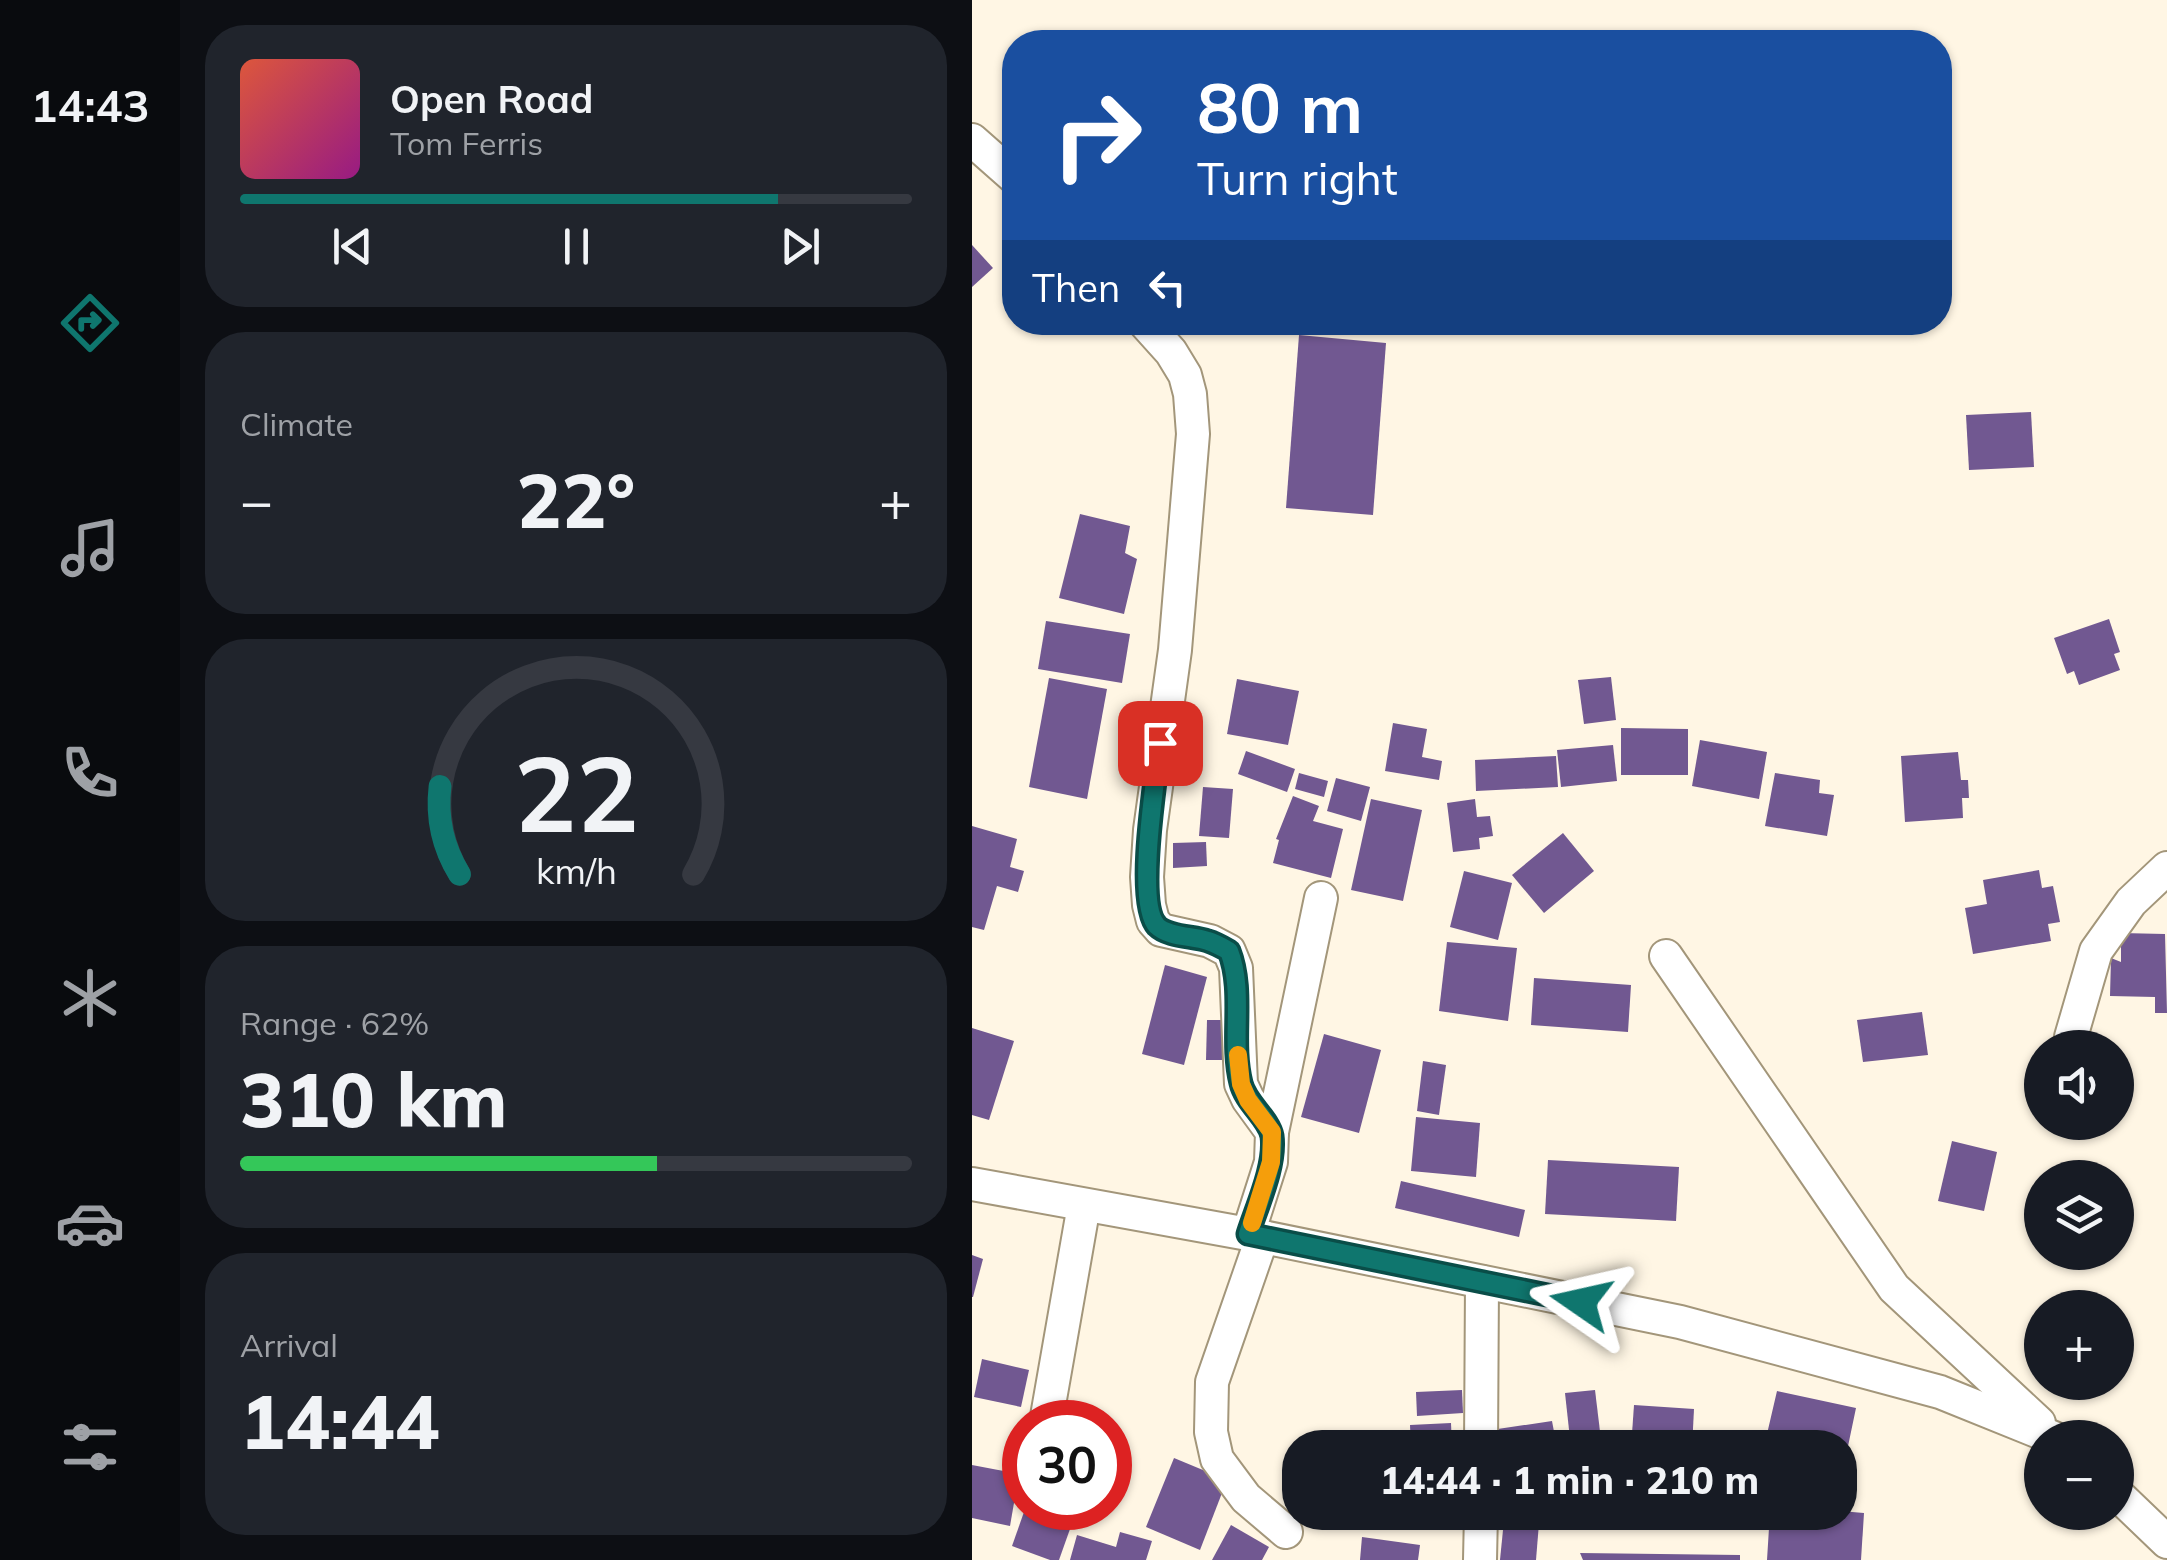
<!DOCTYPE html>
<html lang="en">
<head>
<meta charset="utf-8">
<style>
	:root { --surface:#171b24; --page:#20242c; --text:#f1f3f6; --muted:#9ea1a6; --line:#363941; --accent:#0f766e }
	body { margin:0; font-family:Mulish,sans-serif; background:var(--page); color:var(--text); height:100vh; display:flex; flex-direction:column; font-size:38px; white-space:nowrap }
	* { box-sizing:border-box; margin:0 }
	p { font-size:32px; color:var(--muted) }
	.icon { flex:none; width:55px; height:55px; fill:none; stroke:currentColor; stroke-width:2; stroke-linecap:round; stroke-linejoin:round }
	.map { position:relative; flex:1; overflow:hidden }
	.sheet { display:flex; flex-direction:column; gap:25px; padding:25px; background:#0d0f14; width:792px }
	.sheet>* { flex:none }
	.guide { position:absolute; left:30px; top:30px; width:950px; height:305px; border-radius:40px; box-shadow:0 2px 8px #0004; background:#1a4fa0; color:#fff; overflow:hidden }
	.tools { position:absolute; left:1052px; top:1030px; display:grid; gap:20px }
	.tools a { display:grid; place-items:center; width:110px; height:110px; border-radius:50%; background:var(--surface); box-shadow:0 2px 8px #0004; font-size:50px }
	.speed { position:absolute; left:30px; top:1400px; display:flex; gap:20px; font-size:50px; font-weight:700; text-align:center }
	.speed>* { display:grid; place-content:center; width:130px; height:130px; border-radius:50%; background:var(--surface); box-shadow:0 2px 8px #0004; line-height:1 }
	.speed .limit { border:15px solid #d22; background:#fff; color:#111 }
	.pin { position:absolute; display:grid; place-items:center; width:85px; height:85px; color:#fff; margin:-42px; border-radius:20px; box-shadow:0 5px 15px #0006 }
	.me { position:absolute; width:110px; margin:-55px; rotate:281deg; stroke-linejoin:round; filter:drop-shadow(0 0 8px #0008) }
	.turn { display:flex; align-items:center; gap:35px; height:210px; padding:0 30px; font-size:45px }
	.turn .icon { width:130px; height:130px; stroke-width:2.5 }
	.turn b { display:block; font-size:70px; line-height:85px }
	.then { display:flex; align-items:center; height:95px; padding:0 30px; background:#0003; gap:20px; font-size:38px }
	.big { font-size:75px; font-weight:800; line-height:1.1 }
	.sheet .tile { flex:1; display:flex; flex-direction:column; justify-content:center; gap:15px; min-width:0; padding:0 35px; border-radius:40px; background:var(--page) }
	.sheet .dial { align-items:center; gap:0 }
	.dial svg { height:260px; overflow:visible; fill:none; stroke:var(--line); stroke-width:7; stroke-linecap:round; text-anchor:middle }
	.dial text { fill:var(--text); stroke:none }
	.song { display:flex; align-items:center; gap:30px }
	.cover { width:120px; height:120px; border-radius:15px; background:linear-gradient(135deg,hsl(10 70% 55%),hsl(310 70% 35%)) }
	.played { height:10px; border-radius:5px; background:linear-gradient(90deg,var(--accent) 80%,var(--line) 80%) }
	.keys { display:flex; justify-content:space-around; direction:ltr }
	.heat { display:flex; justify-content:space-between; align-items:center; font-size:55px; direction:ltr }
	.charge { height:15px; border-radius:8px; background:linear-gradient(90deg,#34c759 62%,var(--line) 0) }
	.trip { position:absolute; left:310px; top:1430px; width:575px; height:100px; border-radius:40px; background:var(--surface); box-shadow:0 2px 8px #0004; font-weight:800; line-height:100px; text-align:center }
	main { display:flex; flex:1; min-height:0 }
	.menu { display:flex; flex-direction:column; width:180px; justify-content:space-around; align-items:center; background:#090b0e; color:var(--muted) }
	.menu .icon { width:70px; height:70px }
	.menu .on { color:var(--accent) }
	.menu b { font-size:45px; color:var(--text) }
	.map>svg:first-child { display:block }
	.building { fill:#715891 }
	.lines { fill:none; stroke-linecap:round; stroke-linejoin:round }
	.street-casing { stroke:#a3967a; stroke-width:36 }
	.street { stroke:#fff; stroke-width:32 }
	.route-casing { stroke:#0a4d48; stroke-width:25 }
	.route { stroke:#0f766e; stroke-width:18 }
	.slow { stroke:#f59e0b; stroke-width:18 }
</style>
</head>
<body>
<main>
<nav class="menu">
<b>14:43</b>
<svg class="icon on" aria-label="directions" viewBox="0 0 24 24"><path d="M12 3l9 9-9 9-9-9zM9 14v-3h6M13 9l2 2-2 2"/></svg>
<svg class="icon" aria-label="music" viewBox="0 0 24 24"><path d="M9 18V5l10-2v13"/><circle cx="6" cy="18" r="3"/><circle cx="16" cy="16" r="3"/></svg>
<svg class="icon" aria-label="phone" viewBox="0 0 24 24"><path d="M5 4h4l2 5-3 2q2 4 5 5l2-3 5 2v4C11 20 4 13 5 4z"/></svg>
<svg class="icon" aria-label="climate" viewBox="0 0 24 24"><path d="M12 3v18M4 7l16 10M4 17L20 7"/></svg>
<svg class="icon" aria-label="car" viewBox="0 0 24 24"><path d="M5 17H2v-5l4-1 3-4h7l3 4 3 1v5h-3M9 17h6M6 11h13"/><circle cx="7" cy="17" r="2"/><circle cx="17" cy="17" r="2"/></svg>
<svg class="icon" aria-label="filters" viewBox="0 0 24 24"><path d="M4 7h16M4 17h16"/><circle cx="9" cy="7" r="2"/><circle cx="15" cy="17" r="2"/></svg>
</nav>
<section class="sheet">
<div class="tile">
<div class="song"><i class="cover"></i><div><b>Open Road</b><p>Tom Ferris</p></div></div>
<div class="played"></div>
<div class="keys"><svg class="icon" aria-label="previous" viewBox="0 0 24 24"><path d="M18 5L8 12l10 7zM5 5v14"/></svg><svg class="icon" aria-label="pause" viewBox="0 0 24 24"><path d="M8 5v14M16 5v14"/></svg><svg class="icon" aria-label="next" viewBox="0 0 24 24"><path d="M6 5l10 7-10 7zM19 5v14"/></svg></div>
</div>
<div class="tile"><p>Climate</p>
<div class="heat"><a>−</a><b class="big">22°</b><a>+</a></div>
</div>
<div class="tile dial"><svg viewBox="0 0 100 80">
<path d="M14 69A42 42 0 1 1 86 69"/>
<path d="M14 69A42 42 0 0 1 8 42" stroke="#0f766e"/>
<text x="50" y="56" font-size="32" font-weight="700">22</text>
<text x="50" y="72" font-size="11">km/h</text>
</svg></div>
<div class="tile"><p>Range · 62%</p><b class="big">310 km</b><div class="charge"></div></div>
<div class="tile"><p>Arrival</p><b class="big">14:44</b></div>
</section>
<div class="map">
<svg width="1195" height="1560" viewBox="0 0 1195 1560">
	<rect width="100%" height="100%" fill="#fff6e4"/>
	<g class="building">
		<path d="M0,245L21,268L0,287Z"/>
		<path d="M327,335L414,343L401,515L314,508Z"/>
		<path d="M1059,412L1062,467L997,470L994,415Z"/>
		<path d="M108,514L158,526L153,553L165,559L152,614L87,598Z"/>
		<path d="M1137,619L1148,652L1142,654L1148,670L1107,685L1102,671L1095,674L1082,638Z"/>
		<path d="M74,621L158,634L150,683L66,669Z"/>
		<path d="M639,677L644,720L612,724L606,680Z"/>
		<path d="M77,678L135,689L115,799L57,787Z"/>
		<path d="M265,679L327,691L316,745L255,734Z"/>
		<path d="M421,723L455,729L450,757L470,761L467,780L413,771Z"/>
		<path d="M649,728L716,729V775H649Z"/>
		<path d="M728,740L795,752L787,799L720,786Z"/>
		<path d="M641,745L645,781L589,787L585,750Z"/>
		<path d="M274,751L323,769L315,792L266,774Z"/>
		<path d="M986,752L989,780H996L997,798H990L991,818L933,822L929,756Z"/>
		<path d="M584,756L586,787L504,791L503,760Z"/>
		<path d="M327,773L356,781L352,797L323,789Z"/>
		<path d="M803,773L848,780L847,793L862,795L855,836L793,826Z"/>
		<path d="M364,778L398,787L389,821L355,811Z"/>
		<path d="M231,787L261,789L257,838L227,836Z"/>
		<path d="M321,796L347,806L341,821L371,829L359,878L301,863L307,840L304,839Z"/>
		<path d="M399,799L450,810L431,901L379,890Z"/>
		<path d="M503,799L505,817L518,816L521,836L507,838L508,849L481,852L475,803Z"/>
		<path d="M0,826L45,839L38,867L52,871L46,892L25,886L12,930L0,927Z"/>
		<path d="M591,833L622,871L572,913L540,875Z"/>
		<path d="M234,842L235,866L201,868V843Z"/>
		<path d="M1067,870L1070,888L1081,886L1088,922L1076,924L1079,941L1001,954L993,908L1015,904L1011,880Z"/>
		<path d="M492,871L540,883L526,940L478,927Z"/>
		<path d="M1149,933L1193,934L1195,1013H1183V997L1138,996L1139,958L1149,962Z"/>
		<path d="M475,942L545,948L536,1021L467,1011Z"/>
		<path d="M193,965L235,977L212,1065L170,1054Z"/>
		<path d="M562,978L659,985L656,1032L559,1025Z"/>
		<path d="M950,1012L956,1055L891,1062L885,1020Z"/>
		<path d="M235,1020H254V1060H234Z"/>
		<path d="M0,1028L42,1041L17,1120L0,1115Z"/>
		<path d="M352,1034L409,1050L387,1133L329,1117Z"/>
		<path d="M451,1061L474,1065L467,1115L445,1111Z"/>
		<path d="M444,1117L508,1123L504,1177L439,1171Z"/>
		<path d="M980,1141L1025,1152L1012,1211L966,1201Z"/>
		<path d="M576,1160L707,1167L704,1221L573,1214Z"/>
		<path d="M429,1181L553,1210L547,1237L423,1208Z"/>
		<path d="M0,1255L11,1259L1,1297H0Z"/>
		<path d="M10,1359L57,1370L49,1407L2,1397Z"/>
		<path d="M490,1390L491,1413L445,1416L444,1392Z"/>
		<path d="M623,1390L630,1448H599L593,1393Z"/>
		<path d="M805,1391L884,1408L875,1451L868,1450V1448L795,1434Z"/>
		<path d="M662,1405L722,1409L720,1448H659Z"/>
		<path d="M580,1421L585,1448H522L519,1430Z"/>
		<path d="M479,1423L480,1448H439L438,1425Z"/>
		<path d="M202,1458L255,1480L228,1550L174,1527Z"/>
		<path d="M0,1465L47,1474L38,1526L0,1518Z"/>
		<path d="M868,1511L892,1513L889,1560H795L798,1512Z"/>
		<path d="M52,1512L98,1529L87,1560H78L40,1546Z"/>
		<path d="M438,1512H480L481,1526L439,1528Z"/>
		<path d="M532,1520L567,1523L564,1560H528Z"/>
		<path d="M259,1525L297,1547L290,1560H240Z"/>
		<path d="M148,1532L180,1541L174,1560H98L105,1535L144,1547Z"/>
		<path d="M390,1537L448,1545L446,1560H388Z"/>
		<path d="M608,1553L768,1555V1560H611Z"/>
	</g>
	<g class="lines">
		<g class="street-casing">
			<g id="street">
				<path d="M0,140L42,177"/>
				<path d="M172,322L199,352L213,375L218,394L221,434L203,650L178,830L175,877L177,905L181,921L189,930L238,941L257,951L264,968L269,1084L276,1099L300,1132L299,1162L276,1234"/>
				<path d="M694,956L922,1288L1067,1423"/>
				<path d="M1099,1037L1124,951L1159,902L1195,868"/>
				<path d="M300,1132L349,898"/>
				<path d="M0,1184L276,1234L708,1322L968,1392L1082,1438"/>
				<path d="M290,1238L240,1382L239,1432L245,1459L274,1498L314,1532"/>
				<path d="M74,1422L112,1205"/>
				<path d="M509,1448L510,1282"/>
				<path d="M1145,1494L1195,1542"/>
				<path d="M508,1560L509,1512"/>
			</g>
		</g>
		<use href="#street" class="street"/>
	</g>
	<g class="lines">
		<g class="route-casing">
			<path id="route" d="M188,743C184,777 163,903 185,926C196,937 221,936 236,941C243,943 250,947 257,951C273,992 258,1040 269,1083C273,1102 297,1119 300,1136C304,1165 285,1206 276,1234L609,1302"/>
		</g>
		<use href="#route" class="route"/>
		<path class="slow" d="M266,1055L269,1084L276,1100L300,1132L299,1162L280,1223"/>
	</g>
</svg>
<div class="tools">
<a><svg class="icon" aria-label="sound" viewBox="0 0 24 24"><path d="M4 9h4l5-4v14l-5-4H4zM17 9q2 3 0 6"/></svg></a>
<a><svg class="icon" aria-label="layers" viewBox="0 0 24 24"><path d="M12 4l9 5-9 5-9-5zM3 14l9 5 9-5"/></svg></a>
<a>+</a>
<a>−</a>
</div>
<div class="speed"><div class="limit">30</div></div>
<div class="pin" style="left:188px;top:743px;background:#d93025"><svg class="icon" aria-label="arrive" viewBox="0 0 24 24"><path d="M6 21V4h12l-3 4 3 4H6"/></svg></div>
<svg class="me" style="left:609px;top:1302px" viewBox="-20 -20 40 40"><path d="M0-17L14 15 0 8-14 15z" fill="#0f766e" stroke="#fff" stroke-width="4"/></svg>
<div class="trip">14:44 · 1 min · 210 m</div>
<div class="guide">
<div class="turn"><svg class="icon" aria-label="right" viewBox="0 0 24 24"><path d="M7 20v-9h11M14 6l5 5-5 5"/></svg><div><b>80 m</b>Turn right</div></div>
<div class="then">Then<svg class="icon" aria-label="left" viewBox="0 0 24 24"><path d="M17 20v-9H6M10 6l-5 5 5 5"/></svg></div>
</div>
</div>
</main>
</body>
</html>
